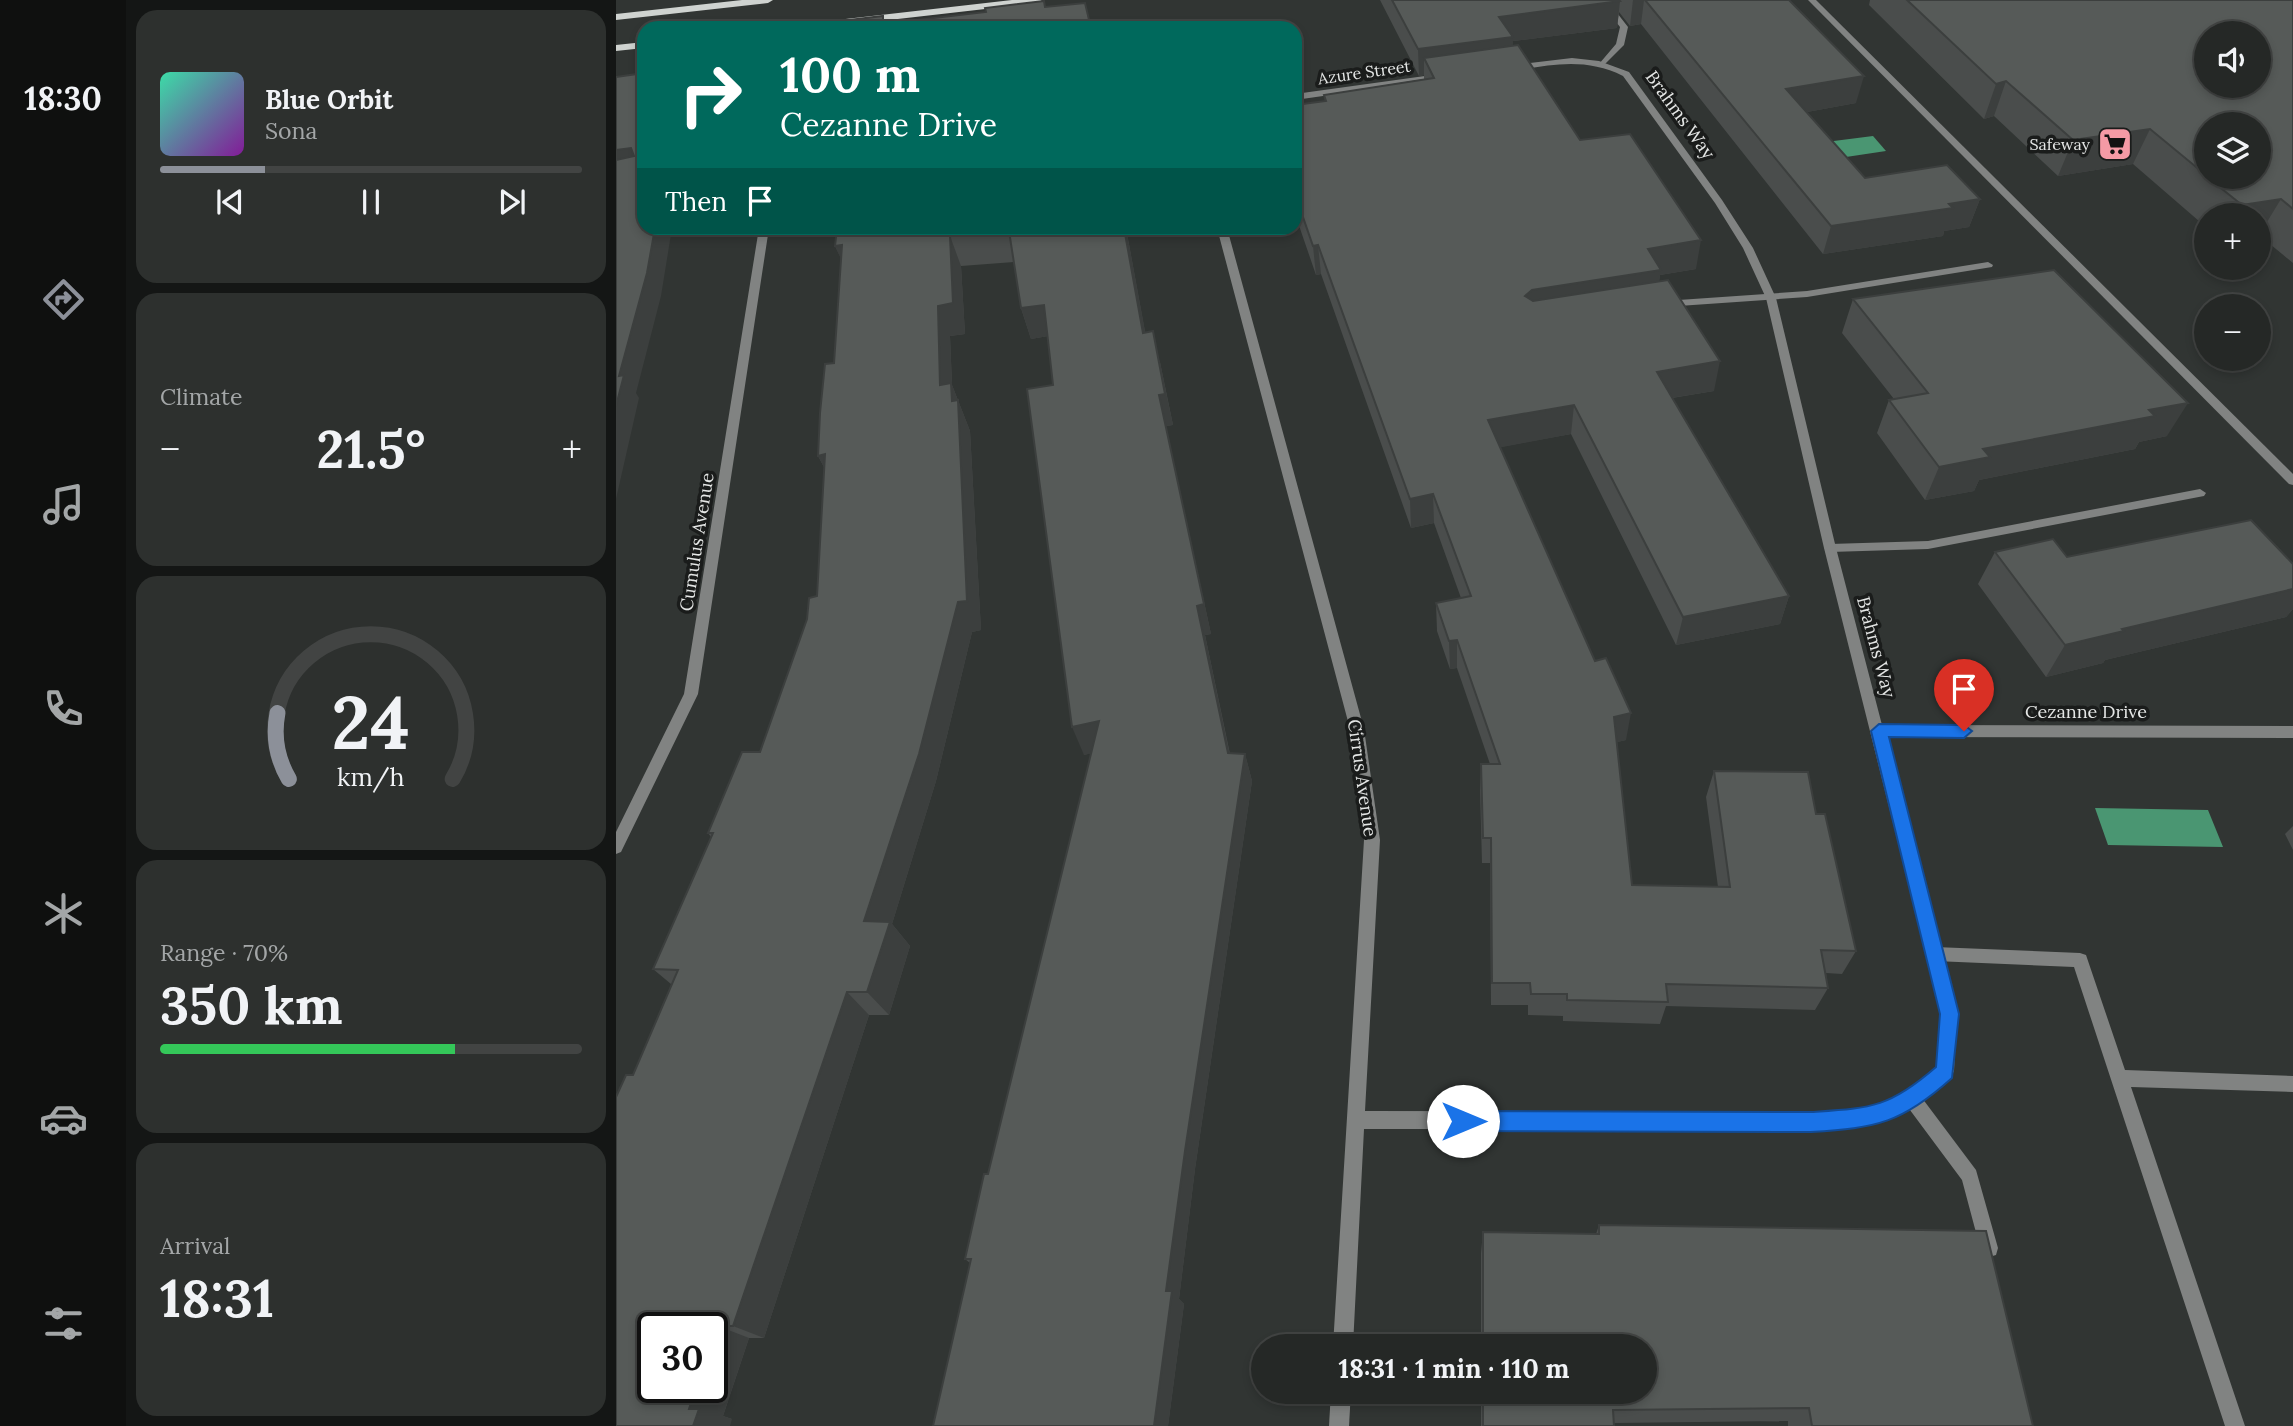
<!DOCTYPE html>
<html lang="en">
<head>
<meta charset="utf-8">
<style>
	:root { --surface:#252826; --page:#2d302e; --text:#f1f3f6; --muted:#a3a6a7; --line:#424443; --accent:#8c9099 }
	body { margin:0; font-family:Lora,serif; background:var(--page); color:var(--text); height:100vh; display:flex; flex-direction:column; font-size:26px; white-space:nowrap }
	* { box-sizing:border-box; margin:0 }
	p { font-size:23px; color:var(--muted) }
	.icon { flex:none; width:38px; height:38px; fill:none; stroke:currentColor; stroke-width:2; stroke-linecap:round; stroke-linejoin:round }
	.map { position:relative; flex:1; overflow:hidden }
	.sheet { display:flex; flex-direction:column; gap:10px; padding:10px; background:#141615; width:490px }
	.sheet>* { flex:none }
	.guide { position:absolute; left:21px; top:21px; width:665px; height:214px; border-radius:21px; box-shadow:0 4px 10px #0003,0 0 0 2px var(--line); background:#00695c; color:#fff; overflow:hidden }
	.tools { position:absolute; left:1578px; top:21px; display:grid; gap:14px }
	.tools a { display:grid; place-items:center; width:77px; height:77px; border-radius:50%; background:var(--surface); box-shadow:0 4px 10px #0003,0 0 0 2px var(--line); font-size:35px }
	.speed { position:absolute; left:21px; top:1312px; display:flex; gap:14px; font-size:35px; font-weight:700; text-align:center }
	.speed>* { display:grid; place-content:center; width:91px; height:91px; border-radius:50%; background:var(--surface); box-shadow:0 4px 10px #0003,0 0 0 2px var(--line); line-height:1 }
	.speed .limit { border:4px solid #111; border-radius:10px; background:#fff; color:#111 }
	.pin { position:absolute; display:grid; place-items:center; width:60px; height:60px; color:#fff; margin:-72px -30px; border-radius:50% 50% 50% 0; rotate:-45deg; box-shadow:0 0 7px #0007 }
	.pin .icon { rotate:45deg }
	.me { position:absolute; width:77px; margin:-38px; rotate:90deg; stroke-linejoin:round; filter:drop-shadow(0 0 5px #0008) }
	.turn { display:flex; align-items:center; gap:24px; height:147px; padding:0 28px; font-size:32px }
	.turn .icon { width:91px; height:91px; stroke-width:2.5 }
	.turn b { display:block; font-size:49px; line-height:60px }
	.then { display:flex; align-items:center; height:66px; padding:0 28px; background:#0003; gap:14px; font-size:26px }
	.big { font-size:52px; font-weight:700; line-height:1.1 }
	.sheet .tile { flex:1; display:flex; flex-direction:column; justify-content:center; gap:10px; min-width:0; padding:0 24px; border-radius:21px; background:var(--page) }
	.sheet .dial { align-items:center; gap:0 }
	.dial svg { height:182px; overflow:visible; fill:none; stroke:var(--line); stroke-width:7; stroke-linecap:round; text-anchor:middle }
	.dial text { fill:var(--text); stroke:none }
	.song { display:flex; align-items:center; gap:21px }
	.cover { width:84px; height:84px; border-radius:10px; background:linear-gradient(135deg,hsl(160 70% 55%),hsl(290 70% 35%)) }
	.played { height:7px; border-radius:4px; background:linear-gradient(90deg,var(--accent) 25%,var(--line) 25%) }
	.keys { display:flex; justify-content:space-around; direction:ltr }
	.heat { display:flex; justify-content:space-between; align-items:center; font-size:38px; direction:ltr }
	.charge { height:10px; border-radius:5px; background:linear-gradient(90deg,#34c759 70%,var(--line) 0) }
	.trip { position:absolute; left:635px; top:1334px; width:406px; height:70px; border-radius:35px; background:var(--surface); box-shadow:0 4px 10px #0003,0 0 0 2px var(--line); font-weight:700; line-height:70px; text-align:center }
	main { display:flex; flex:1; min-height:0 }
	.tabs { display:flex; flex-direction:column; width:126px; justify-content:space-around; align-items:center; background:#0f100f; color:var(--muted) }
	.tabs .icon { width:49px; height:49px }
	.tabs .selected { color:var(--accent) }
	.tabs b { font-size:32px; color:var(--text) }
	.map>svg:first-child { display:block }
	.water { fill:#4a9672 }
	.lines { fill:none; stroke-linecap:round; stroke-linejoin:round }
	.service { fill:#818382; fill-rule:evenodd }
	.minor { fill:#818382; fill-rule:evenodd }
	.primary { fill:#cfd3d0; fill-rule:evenodd }
	.wall { fill:#4a4d4c }
	.shaded-wall { fill:#3c3f3e }
	.building { fill:#565a58; stroke:#3c3f3e; stroke-width:2; fill-rule:evenodd }
	.route { fill:#1a73e8; stroke:#114b97; stroke-width:2 }
	.labels { text-anchor:middle; stroke-width:7; stroke-linejoin:round; paint-order:stroke }
	.far-street-label { font-size:16px; fill:#e5e7e6; stroke:#1a1c1b }
	.far-poi-label { font-size:16px; fill:#e5e7e6; stroke:#1a1c1b; text-anchor:end }
	.street-label { font-size:18px; fill:#e5e7e6; stroke:#1a1c1b }
</style>
</head>
<body>
<main>
<nav class="tabs">
<b>18:30</b>
<svg class="icon selected" aria-label="directions" viewBox="0 0 24 24"><path d="M12 3l9 9-9 9-9-9zM9 14v-3h6M13 9l2 2-2 2"/></svg>
<svg class="icon" aria-label="music" viewBox="0 0 24 24"><path d="M9 18V5l10-2v13"/><circle cx="6" cy="18" r="3"/><circle cx="16" cy="16" r="3"/></svg>
<svg class="icon" aria-label="phone" viewBox="0 0 24 24"><path d="M5 4h4l2 5-3 2q2 4 5 5l2-3 5 2v4C11 20 4 13 5 4z"/></svg>
<svg class="icon" aria-label="climate" viewBox="0 0 24 24"><path d="M12 3v18M4 7l16 10M4 17L20 7"/></svg>
<svg class="icon" aria-label="car" viewBox="0 0 24 24"><path d="M5 17H2v-5l4-1 3-4h7l3 4 3 1v5h-3M9 17h6M6 11h13"/><circle cx="7" cy="17" r="2"/><circle cx="17" cy="17" r="2"/></svg>
<svg class="icon" aria-label="filters" viewBox="0 0 24 24"><path d="M4 7h16M4 17h16"/><circle cx="9" cy="7" r="2"/><circle cx="15" cy="17" r="2"/></svg>
</nav>
<section class="sheet">
<div class="tile">
<div class="song"><i class="cover"></i><div><b>Blue Orbit</b><p>Sona</p></div></div>
<div class="played"></div>
<div class="keys"><svg class="icon" aria-label="previous" viewBox="0 0 24 24"><path d="M18 5L8 12l10 7zM5 5v14"/></svg><svg class="icon" aria-label="pause" viewBox="0 0 24 24"><path d="M8 5v14M16 5v14"/></svg><svg class="icon" aria-label="next" viewBox="0 0 24 24"><path d="M6 5l10 7-10 7zM19 5v14"/></svg></div>
</div>
<div class="tile"><p>Climate</p>
<div class="heat"><a>−</a><b class="big">21.5°</b><a>+</a></div>
</div>
<div class="tile dial"><svg viewBox="0 0 100 80">
<path d="M14 69A42 42 0 1 1 86 69"/>
<path d="M14 69A42 42 0 0 1 9 40" stroke="#8c9099"/>
<text x="50" y="56" font-size="32" font-weight="700">24</text>
<text x="50" y="72" font-size="11">km/h</text>
</svg></div>
<div class="tile"><p>Range · 70%</p><b class="big">350 km</b><div class="charge"></div></div>
<div class="tile"><p>Arrival</p><b class="big">18:31</b></div>
</section>
<div class="map">
<svg width="1677" height="1426" viewBox="0 0 1677 1426">
	<rect width="100%" height="100%" fill="#313533"/>
	<g class="water">
		<path d="M1257,136L1270,151L1230,157L1202,143Z"/>
		<path d="M1479,808L1592,810L1607,847L1492,845Z"/>
	</g>
	<g class="lines">
		<g class="service">
			<path d="M983,0H991L1012,27L1008,45L987,66L983,64L1000,44L1004,27Z"/>
			<path d="M1192,0H1200L1677,474V485L1673,484Z"/>
			<path d="M1372,262L1377,265L1376,267L1191,297L1048,307L1043,304L1048,301L1191,291Z"/>
			<path d="M1584,489L1590,493L1588,496L1312,549L1214,552L1208,548L1214,544L1312,541Z"/>
			<path d="M1319,947L1464,953L1470,955L1509,1070L1677,1076V1092L1515,1087L1629,1426H1609L1458,967L1319,961L1313,959L1311,954L1313,949Z"/>
			<path d="M1297,1091L1303,1094L1360,1170L1382,1248L1380,1255L1373,1257L1366,1255L1346,1180L1291,1106L1288,1100L1291,1094Z"/>
		</g>
		<g class="minor">
			<path d="M956,58L983,61L1013,72L1106,200L1137,248L1160,298L1220,548L1266,725L1677,726V738L1269,737L1341,1014L1338,1071L1335,1077C1297,1110 1268,1124 1217,1129H748L737,1346H717L748,840L734,729L601,228H611L748,729L764,840L749,1111L1217,1112C1265,1107 1284,1098 1321,1067L1325,1014L1208,548L1150,298L1127,248L1099,203L1007,76C971,58 937,64 899,71L895,68L914,63Z"/>
			<path d="M816,75L820,78L819,80L679,100V94Z"/>
			<path d="M143,228H153L82,694L5,852L0,854V832L68,694Z"/>
			<path d="M715,1391H735L733,1426H713Z"/>
		</g>
		<g class="primary">
			<path d="M126,0H157L152,3L0,20V14Z"/>
			<path d="M396,0H426L421,3L203,28H172L177,25Z"/>
			<path d="M28,42V48L0,51V45Z"/>
		</g>
	</g>
	<g class="wall">
		<path d="M764,0H1173L1240,103L1191,112L1249,178L1364,199L1353,227L1328,231L1327,236L1207,254L1025,24L1014,26L1003,12L1001,28L897,41L896,46L964,140L1080,269L1044,275L1043,281L1098,391L1056,398L1173,596L1164,624L1060,645L955,434L884,447L1010,740L1001,742L1016,885L1102,887L1090,797L1098,771L1200,814L1240,951L1226,974L1210,973L1212,988L1199,1010L1050,1006L1044,1024L947,1021V1016L912,1015V1005H875L874,863H866L864,790L865,764H874L841,668L834,669L821,631L820,603L845,598L818,523L795,528L705,274L700,275L679,214V105L709,101L708,95L808,79V75L803,76Z"/>
		<path d="M1254,0H1677V263L1643,235V215H1591V228L1517,164L1442,176L1378,116L1368,119L1253,5Z"/>
		<path d="M221,228H510L529,332L544,362L557,425L550,426L595,634L589,635L614,754H629L636,781L579,1169L563,1299L568,1304L552,1426H317L354,1263L349,1259L372,1174L475,753L468,755L437,385L432,336L415,339L405,308L398,262L345,266L349,334L334,336L336,385L354,431L365,630L356,632L320,781L276,924L294,946L273,1015H253L148,1338H133L107,1416L116,1419L0,1426L55,984L37,969L95,837L92,833L144,752L201,596L208,467L202,456L218,363L225,258L219,246Z"/>
		<path d="M1237,299L1551,436L1523,442L1519,449L1363,480L1358,491L1309,500L1261,433L1273,400L1278,399L1226,333Z"/>
		<path d="M1379,552L1451,557L1677,564V609L1670,617L1489,660L1487,663L1430,677L1362,584Z"/>
		<path d="M1677,826V850L1669,834Z"/>
		<path d="M983,1225L1417,1426H1172V1421L998,1423V1426H865V1391H1029V1346H865V1253L867,1232L980,1234Z"/>
	</g>
	<g class="shaded-wall">
		<path d="M1017,0H1028L1025,24L1014,26Z"/>
		<path d="M1004,1L1001,28L897,41L896,64L808,58V75L803,76L802,49L883,17Z"/>
		<path d="M1248,76L1240,103L1164,117L1170,89Z"/>
		<path d="M1390,81L1378,116L1368,119L1380,84Z"/>
		<path d="M1534,129L1517,164L1442,176L1457,140Z"/>
		<path d="M15,148L28,170L0,174V150Z"/>
		<path d="M1364,199L1353,227L1328,231L1327,236L1207,254L1215,226Z"/>
		<path d="M1665,199L1643,235V215H1620L1626,205Z"/>
		<path d="M39,228H56L45,296L20,393L23,398L0,499V406L3,376Z"/>
		<path d="M508,228H510L535,363L527,333Z"/>
		<path d="M334,236L345,266L349,334L334,336L336,385L354,431L365,630L356,632L320,781L276,924L294,946L273,1015L251,992L248,921L324,385L322,306Z"/>
		<path d="M1085,240L1080,269L1044,275L1041,299L915,319L909,296L916,290L1032,249Z"/>
		<path d="M226,245L233,276L219,246Z"/>
		<path d="M702,245L705,274L700,275L697,246Z"/>
		<path d="M428,305L438,335L415,339L405,308Z"/>
		<path d="M537,331L557,425L550,426L595,634L589,635L619,781L612,753L581,606L543,395Z"/>
		<path d="M1104,361L1098,391L1036,401L1041,372Z"/>
		<path d="M1572,403L1551,436L1523,442L1519,449L1363,480L1358,491L1309,500L1323,467L1367,449L1533,410Z"/>
		<path d="M958,405L955,434L871,450L872,420Z"/>
		<path d="M209,454L218,486L202,456Z"/>
		<path d="M817,494L818,523L795,528L794,499Z"/>
		<path d="M1677,589V609L1670,617L1489,660L1487,663L1430,677L1449,645L1506,629Z"/>
		<path d="M1173,596L1164,624L1060,645L1067,617Z"/>
		<path d="M841,640V668L834,669L833,641Z"/>
		<path d="M1015,713L1010,740L994,744L998,717Z"/>
		<path d="M483,721L494,749L468,755L456,727Z"/>
		<path d="M629,754L636,781L579,1169L563,1299L568,1304L552,1426H538L550,1291L569,1151Z"/>
		<path d="M231,992L253,1015L148,1338L117,1326Z"/>
		<path d="M102,1326L133,1338L107,1416L116,1419L114,1426H77L73,1409L80,1388H96V1343Z"/>
	</g>
	<g class="building">
		<path d="M776,0H1003L1004,1L883,17L897,37L802,49Z"/>
		<path d="M1029,0H1173L1248,76L1170,89L1249,178L1331,165L1364,199L1333,204L1337,208L1215,226Z"/>
		<path d="M1291,0H1677V209L1665,199L1626,205L1591,177H1643V124H1591V176L1534,129L1457,140L1390,81L1380,84ZM1591,33H1643V86H1591Z"/>
		<path d="M428,1L429,7L469,3L475,28H208L209,23L267,16V24L370,12L369,8Z"/>
		<path d="M902,45L964,140L1014,134L1085,240L1032,249L1045,270L916,290L909,296L917,301L1052,280L1104,361L1041,372L1173,596L1067,617L958,405L872,420L979,661L990,658L1015,713L998,717L1016,885L1114,887L1098,771L1192,772L1200,814H1209L1240,951L1205,950L1212,988L1050,984L1052,1002L951,1000V994H915L914,983H876L875,838H867L865,764H884L841,640L833,641L820,603L855,596L817,494L794,499L702,245L697,246L679,194V105L710,101L708,95L818,78L808,58Z"/>
		<path d="M28,73V228H39L31,273L3,376L8,375L0,406V160L18,156L15,148L0,150V77Z"/>
		<path d="M221,228H508L527,333L537,331L549,394L543,395L588,604L581,606L612,753L629,754L569,1151L550,1291H556L538,1426H317L355,1259H349L368,1174H372L483,721L456,727L411,389L437,385L428,305L405,308L393,231L334,236L337,303L322,306L324,385L335,383L336,401L342,400L351,601L342,602L303,754L248,921L274,922L251,992H231L117,1326H102L96,1343V1328H37V1388H80L73,1409H83L77,1426H0V1097L10,1075H17L62,970L37,969L97,833H92L126,752H144L191,619L193,598L201,596L209,454L202,456L204,413L209,364L218,363L226,245L219,246Z"/>
		<path d="M1438,270L1572,403L1533,410L1539,416L1367,449L1374,457L1323,467L1273,400L1312,393L1237,299Z"/>
		<path d="M1635,520L1677,564V589L1506,629L1508,631L1449,645L1379,552L1437,539L1451,557Z"/>
		<path d="M983,1225L1370,1231L1417,1426H1196L1193,1408L997,1410L998,1426H867V1391H1029V1346H867V1232L983,1234Z"/>
	</g>
	<path class="route" d="M1263,724L1348,725L1356,731L1348,738L1273,737L1343,1014L1336,1078C1286,1123 1261,1128 1195,1132L847,1131L840,1128L837,1121L840,1113L847,1111L1195,1112C1255,1108 1273,1108 1320,1067L1324,1014L1255,731Z"/>
	<defs>
		<g id="supermarket-square" transform="scale(1.75)"><rect x="-9" y="-9" width="18" height="18" rx="4" fill="#f49aa5" stroke="#1a1c1b"/><path d="M-6-5.5h2.5l.6 2H6L4.5 2H-2.5L-4.4-4H-6ZM-1.5 3.2a1.3 1.3 0 1 0 .1 0ZM3 3.2a1.3 1.3 0 1 0 .1 0Z" fill="#111"/></g>
	</defs>
	<g fill-rule="evenodd">
		<use href="#supermarket-square" x="1499" y="144"/>
	</g>
	<g class="labels">
		<g class="far-street-label">
			<text transform="translate(748 72) rotate(-8)" y="6">Azure Street</text>
		</g>
		<g class="far-poi-label">
			<text x="1474" y="150">Safeway</text>
		</g>
		<g class="street-label">
			<text transform="translate(1064 115) rotate(54)" y="6">Brahms Way</text>
			<text transform="translate(81 542) rotate(-81)" y="6">Cumulus Avenue</text>
			<text transform="translate(1260 647) rotate(75)" y="6">Brahms Way</text>
			<text x="1470" y="718">Cezanne Drive</text>
			<text transform="translate(746 778) rotate(82)" y="6">Cirrus Avenue</text>
		</g>
	</g>
</svg>
<div class="tools">
<a><svg class="icon" aria-label="sound" viewBox="0 0 24 24"><path d="M4 9h4l5-4v14l-5-4H4zM17 9q2 3 0 6"/></svg></a>
<a><svg class="icon" aria-label="layers" viewBox="0 0 24 24"><path d="M12 4l9 5-9 5-9-5zM3 14l9 5 9-5"/></svg></a>
<a>+</a>
<a>−</a>
</div>
<div class="speed"><div class="limit">30</div></div>
<div class="pin" style="left:1348px;top:731px;background:#d93025"><svg class="icon" aria-label="arrive" viewBox="0 0 24 24"><path d="M6 21V4h12l-3 4 3 4H6"/></svg></div>
<svg class="me" style="left:847px;top:1121px" viewBox="-20 -20 40 40"><circle r="19" fill="#fff"/><path d="M0-13L10 11 0 6-10 11z" fill="#1a73e8"/></svg>
<div class="trip">18:31 · 1 min · 110 m</div>
<div class="guide">
<div class="turn"><svg class="icon" aria-label="right" viewBox="0 0 24 24"><path d="M7 20v-9h11M14 6l5 5-5 5"/></svg><div><b>100 m</b>Cezanne Drive</div></div>
<div class="then">Then<svg class="icon" aria-label="arrive" viewBox="0 0 24 24"><path d="M6 21V4h12l-3 4 3 4H6"/></svg></div>
</div>
</div>
</main>
</body>
</html>
